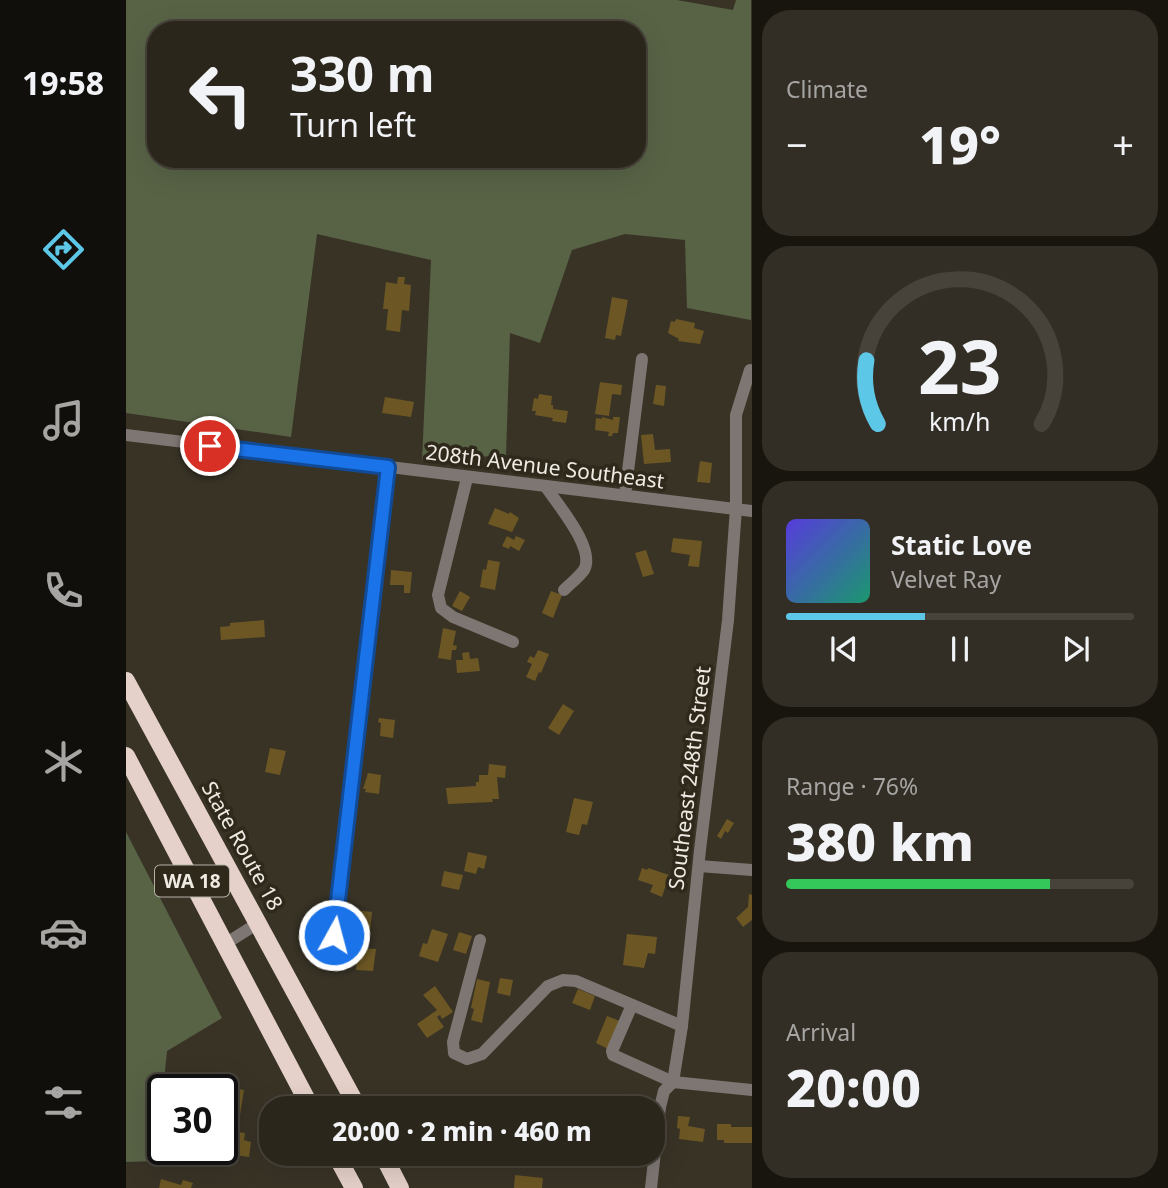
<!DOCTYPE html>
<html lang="en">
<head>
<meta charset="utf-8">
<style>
	:root { --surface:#2b261c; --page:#332e25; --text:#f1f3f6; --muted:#a6a5a3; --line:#47433b; --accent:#5dc7e8 }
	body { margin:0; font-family:"Noto Sans",sans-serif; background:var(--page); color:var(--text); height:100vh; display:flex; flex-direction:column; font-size:26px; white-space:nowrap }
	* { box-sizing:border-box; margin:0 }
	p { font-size:23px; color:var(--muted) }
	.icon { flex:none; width:38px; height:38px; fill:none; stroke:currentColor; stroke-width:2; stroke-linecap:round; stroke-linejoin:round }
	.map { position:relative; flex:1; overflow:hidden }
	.panel { display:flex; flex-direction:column; gap:10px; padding:10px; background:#18150f; width:416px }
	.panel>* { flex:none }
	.top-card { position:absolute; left:21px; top:21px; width:499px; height:147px; border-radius:28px; box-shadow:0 7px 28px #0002,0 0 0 2px var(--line); background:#2b261c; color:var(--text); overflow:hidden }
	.speed { position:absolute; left:21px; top:1074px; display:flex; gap:14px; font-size:35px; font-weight:700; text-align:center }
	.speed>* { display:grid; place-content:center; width:91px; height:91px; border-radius:50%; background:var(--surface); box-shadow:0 7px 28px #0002,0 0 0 2px var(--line); line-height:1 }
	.speed .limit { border:4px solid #111; border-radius:10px; background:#fff; color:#111 }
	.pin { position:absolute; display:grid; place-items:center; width:60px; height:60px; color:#fff; margin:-30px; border:4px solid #fff; border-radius:50%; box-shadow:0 2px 7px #0007 }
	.me { position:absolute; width:77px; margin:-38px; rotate:7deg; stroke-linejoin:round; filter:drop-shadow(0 0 5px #0008) }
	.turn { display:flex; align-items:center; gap:24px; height:147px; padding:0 28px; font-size:32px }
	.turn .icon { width:91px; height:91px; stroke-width:2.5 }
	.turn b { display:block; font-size:49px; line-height:60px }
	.big { font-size:52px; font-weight:800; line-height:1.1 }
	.panel .widget { flex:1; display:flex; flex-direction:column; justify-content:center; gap:10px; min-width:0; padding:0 24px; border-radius:28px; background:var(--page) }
	.panel .dial { align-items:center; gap:0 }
	.dial svg { height:182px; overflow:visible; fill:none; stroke:var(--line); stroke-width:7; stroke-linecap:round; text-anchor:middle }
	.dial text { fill:var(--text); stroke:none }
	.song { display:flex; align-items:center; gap:21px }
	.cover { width:84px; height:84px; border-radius:10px; background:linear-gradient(135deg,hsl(250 70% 55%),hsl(160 70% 35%)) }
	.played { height:7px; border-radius:4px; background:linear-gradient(90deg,var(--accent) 40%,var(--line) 40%) }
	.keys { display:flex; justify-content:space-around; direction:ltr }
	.heat { display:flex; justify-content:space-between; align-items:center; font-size:38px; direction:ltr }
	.charge { height:10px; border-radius:5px; background:linear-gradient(90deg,#34c759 76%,var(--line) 0) }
	.trip { position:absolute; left:133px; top:1096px; width:406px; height:70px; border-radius:28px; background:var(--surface); box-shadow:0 7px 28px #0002,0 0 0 2px var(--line); font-weight:800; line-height:70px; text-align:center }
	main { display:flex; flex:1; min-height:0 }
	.menu { display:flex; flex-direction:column; width:126px; justify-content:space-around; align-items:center; background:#110f0b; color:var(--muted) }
	.menu .icon { width:49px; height:49px }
	.menu .active { color:var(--accent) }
	.menu b { font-size:32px; color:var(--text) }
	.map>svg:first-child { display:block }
	.green { fill:#586346; fill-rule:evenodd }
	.building { fill:#6c5724 }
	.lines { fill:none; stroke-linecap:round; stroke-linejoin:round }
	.minor { stroke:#7e7673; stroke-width:12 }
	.highway { stroke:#e5d1c9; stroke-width:18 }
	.route-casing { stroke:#114b97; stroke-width:18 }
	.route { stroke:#1a73e8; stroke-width:12 }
	.labels { text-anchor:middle; stroke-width:7; stroke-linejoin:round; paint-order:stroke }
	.shield { fill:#2f291c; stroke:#b5b1a7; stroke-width:2 }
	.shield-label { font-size:19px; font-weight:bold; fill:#efebe3 }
	.street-label { font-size:21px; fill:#efebe3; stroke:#2f291c }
</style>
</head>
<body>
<main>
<nav class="menu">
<b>19:58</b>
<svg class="icon active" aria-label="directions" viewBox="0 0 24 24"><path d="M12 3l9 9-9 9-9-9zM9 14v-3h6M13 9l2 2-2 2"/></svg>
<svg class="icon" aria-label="music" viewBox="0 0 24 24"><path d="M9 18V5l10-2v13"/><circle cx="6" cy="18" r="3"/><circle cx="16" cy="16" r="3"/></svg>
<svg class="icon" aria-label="phone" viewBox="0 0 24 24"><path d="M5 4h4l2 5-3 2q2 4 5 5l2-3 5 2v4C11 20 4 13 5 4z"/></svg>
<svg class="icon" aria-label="climate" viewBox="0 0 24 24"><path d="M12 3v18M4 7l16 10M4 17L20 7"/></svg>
<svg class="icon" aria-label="car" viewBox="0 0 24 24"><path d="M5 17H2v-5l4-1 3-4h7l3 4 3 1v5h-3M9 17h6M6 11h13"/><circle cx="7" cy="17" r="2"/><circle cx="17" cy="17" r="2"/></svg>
<svg class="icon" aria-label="filters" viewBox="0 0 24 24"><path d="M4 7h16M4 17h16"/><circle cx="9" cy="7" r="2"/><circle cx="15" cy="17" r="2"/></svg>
</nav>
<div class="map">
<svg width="626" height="1188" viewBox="0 0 626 1188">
	<rect width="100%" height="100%" fill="#393326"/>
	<g class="green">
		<path d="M0,0H551L607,10L610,0H625V320L561,308L559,240L499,234L446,250L414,343L384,333L380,455L296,461L305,260L191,234L165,437L0,413ZM30,30H511V159H30Z"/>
		<path d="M0,832L96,1018L41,1051L30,1161L0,1162Z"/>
	</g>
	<g class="building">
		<path d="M272,277H279L278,284L285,285L283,311L276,310L274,332L260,330L262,309H257L260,282L271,284Z"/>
		<path d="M486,297L502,300L495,336L490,335L489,340L479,338Z"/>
		<path d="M550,319L569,323L568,328L578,331L574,344L552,341L553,339L542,333L545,321L549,322Z"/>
		<path d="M474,382L496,385L495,395L486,394L483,416L469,414Z"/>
		<path d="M530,385L540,386L538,406L527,404Z"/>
		<path d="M413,394L426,396L425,405H427V409L442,411L440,423L426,421L427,418L409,415L410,411H406L408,398L412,399Z"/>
		<path d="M259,397L288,402L285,417L256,413Z"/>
		<path d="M476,417L487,420V417H494L492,433H487L486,436H482L483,432L469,430L470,418L476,419Z"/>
		<path d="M527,434L529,450L544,449L545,462L518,464L515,435Z"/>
		<path d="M574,461L586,463L584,483L571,482Z"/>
		<path d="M369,508L383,514L384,512L393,518L386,532L362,524Z"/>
		<path d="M381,536L388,540L390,536L399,540L393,551L384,546L383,549L376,546Z"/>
		<path d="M547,538L576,541L573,567L562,566L564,555L545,552Z"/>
		<path d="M520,550L528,574L517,577L509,553Z"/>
		<path d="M362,560L374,562L369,590L354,587L357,569L360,570Z"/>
		<path d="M265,570L286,572L284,593H278V585H264Z"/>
		<path d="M334,591L344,597L336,611L326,606Z"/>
		<path d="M425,591L436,595L427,618L416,613Z"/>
		<path d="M138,620L139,637L95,640L94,627L104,626V623Z"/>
		<path d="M317,628L330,631L327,645L331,646L330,650H326L325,660L312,658Z"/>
		<path d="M412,650L423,654L415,673L413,672L409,681L400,677L406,664L401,662L404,656L408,658Z"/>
		<path d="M343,652L344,659L352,658L354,671L331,673L330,660H337L336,653Z"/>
		<path d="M437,704L448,711L433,735L422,728Z"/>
		<path d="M253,718L269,720L267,738L254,736L255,723L252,722Z"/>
		<path d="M144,748L160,751L154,775L139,772Z"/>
		<path d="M363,764L380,766L379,778L371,777L373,799H366L367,802L322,804L320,788L350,786V782H353V775H362Z"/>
		<path d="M242,773L255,775L253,794L239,792L240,789H237Z"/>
		<path d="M448,798L467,802L461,825L456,824L453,835L440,832Z"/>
		<path d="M601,819L608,823L602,833L599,831L595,839L591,836Z"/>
		<path d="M342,852L361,856L358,869L352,867L350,874L338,871Z"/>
		<path d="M516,868L521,870L522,868L543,875L536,897L524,892L527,885L512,880Z"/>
		<path d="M318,871L337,875L333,890L315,886Z"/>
		<path d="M623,894L626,895V920L617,927L610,918L622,907Z"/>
		<path d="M183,909L195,910L193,933L181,931Z"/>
		<path d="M230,910L246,912L244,932L230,930Z"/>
		<path d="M306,929L322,934L312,962L293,956L297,943L301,944Z"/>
		<path d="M333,932L346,936L340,954L327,950Z"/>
		<path d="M501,934L531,937L529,954L522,953L518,968L497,965Z"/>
		<path d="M179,938L194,940L193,951L178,949Z"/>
		<path d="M232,948L250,949L247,971L230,970Z"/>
		<path d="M374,978L387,980L384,996L371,993Z"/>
		<path d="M351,979L364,982L356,1023L345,1020L348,1009L345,1008Z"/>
		<path d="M309,986L327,1012L316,1019L314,1015L311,1017L318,1027L301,1038L291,1024L311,1010L297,995Z"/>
		<path d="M452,989L469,996L464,1010L446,1003Z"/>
		<path d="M481,1016L494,1021L482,1049L470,1043Z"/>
		<path d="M98,1087L118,1090L113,1121L96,1119Z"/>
		<path d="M552,1116L564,1117L562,1126L579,1129L577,1142L553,1139L554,1129L551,1128Z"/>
		<path d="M96,1122L107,1123L106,1131L119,1133L118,1140L125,1142L123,1157L100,1154L104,1134L96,1133Z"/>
		<path d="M591,1124H605V1127H626V1143H598V1140H591Z"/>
		<path d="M389,1175L417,1178L416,1188H388Z"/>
		<path d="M35,1179L55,1185L57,1180L67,1183L65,1188H33Z"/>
	</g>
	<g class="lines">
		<g class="minor">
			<path d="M0,435L626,511"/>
			<path d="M341,478L312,595L315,608L327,617L387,642"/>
			<path d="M420,487C432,505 470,549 458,570C453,577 444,584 438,590"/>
			<path d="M499,495L516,359"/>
			<path d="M573,866L626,870"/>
			<path d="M208,935L262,467"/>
			<path d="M354,940L327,1042L328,1053L341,1059L356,1054L422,986L437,980L450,981L556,1026"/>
			<path d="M99,944L132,923"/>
			<path d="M506,1005L486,1051L487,1055L547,1082L626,1090"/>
			<path d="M525,1188L534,1107L538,1091L547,1082L556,1026L574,850L602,620L610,508V415L624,370"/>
		</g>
		<g class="highway">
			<path d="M0,681L232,1108"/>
			<path d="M0,756L185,1108"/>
			<path d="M209,1153L228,1188"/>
			<path d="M256,1153L274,1188"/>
		</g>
	</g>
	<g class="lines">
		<g class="route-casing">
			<path id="route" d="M84,446L262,467L208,935"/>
		</g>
		<use href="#route" class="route"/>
	</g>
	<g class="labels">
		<rect class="shield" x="29" y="865.5" width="74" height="31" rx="5"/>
		<g class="shield-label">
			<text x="66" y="888">WA 18</text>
		</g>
		<g class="street-label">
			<text transform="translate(419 467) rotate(7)" y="7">208th Avenue Southeast</text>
			<text transform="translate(564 778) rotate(-83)" y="7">Southeast 248th Street</text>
			<text transform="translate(116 846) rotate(61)" y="7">State Route 18</text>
		</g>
	</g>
</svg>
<div class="speed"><div class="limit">30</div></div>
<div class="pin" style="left:84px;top:446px;background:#d93025"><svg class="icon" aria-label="arrive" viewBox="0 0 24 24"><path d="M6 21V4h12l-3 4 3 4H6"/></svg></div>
<svg class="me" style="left:208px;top:935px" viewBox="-20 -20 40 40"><circle r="17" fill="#1a73e8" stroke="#fff" stroke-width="3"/><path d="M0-11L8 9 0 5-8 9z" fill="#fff"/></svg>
<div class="trip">20:00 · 2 min · 460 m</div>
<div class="top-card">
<div class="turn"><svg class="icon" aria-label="left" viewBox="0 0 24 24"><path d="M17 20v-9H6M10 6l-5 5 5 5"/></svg><div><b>330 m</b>Turn left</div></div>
</div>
</div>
<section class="panel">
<div class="widget"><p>Climate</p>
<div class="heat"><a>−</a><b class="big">19°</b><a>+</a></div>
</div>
<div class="widget dial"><svg viewBox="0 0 100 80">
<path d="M14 69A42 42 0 1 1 86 69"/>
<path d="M14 69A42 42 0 0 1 9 41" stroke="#5dc7e8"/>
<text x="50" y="56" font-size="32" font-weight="700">23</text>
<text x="50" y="72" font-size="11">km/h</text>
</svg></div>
<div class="widget">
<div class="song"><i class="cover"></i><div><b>Static Love</b><p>Velvet Ray</p></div></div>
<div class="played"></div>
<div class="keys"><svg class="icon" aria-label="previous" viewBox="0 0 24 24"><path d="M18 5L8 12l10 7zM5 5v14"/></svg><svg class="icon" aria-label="pause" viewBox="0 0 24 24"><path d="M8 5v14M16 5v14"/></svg><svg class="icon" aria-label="next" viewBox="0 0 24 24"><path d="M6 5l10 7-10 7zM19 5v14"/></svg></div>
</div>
<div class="widget"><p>Range · 76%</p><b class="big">380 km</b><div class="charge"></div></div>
<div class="widget"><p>Arrival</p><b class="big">20:00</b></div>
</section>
</main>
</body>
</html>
